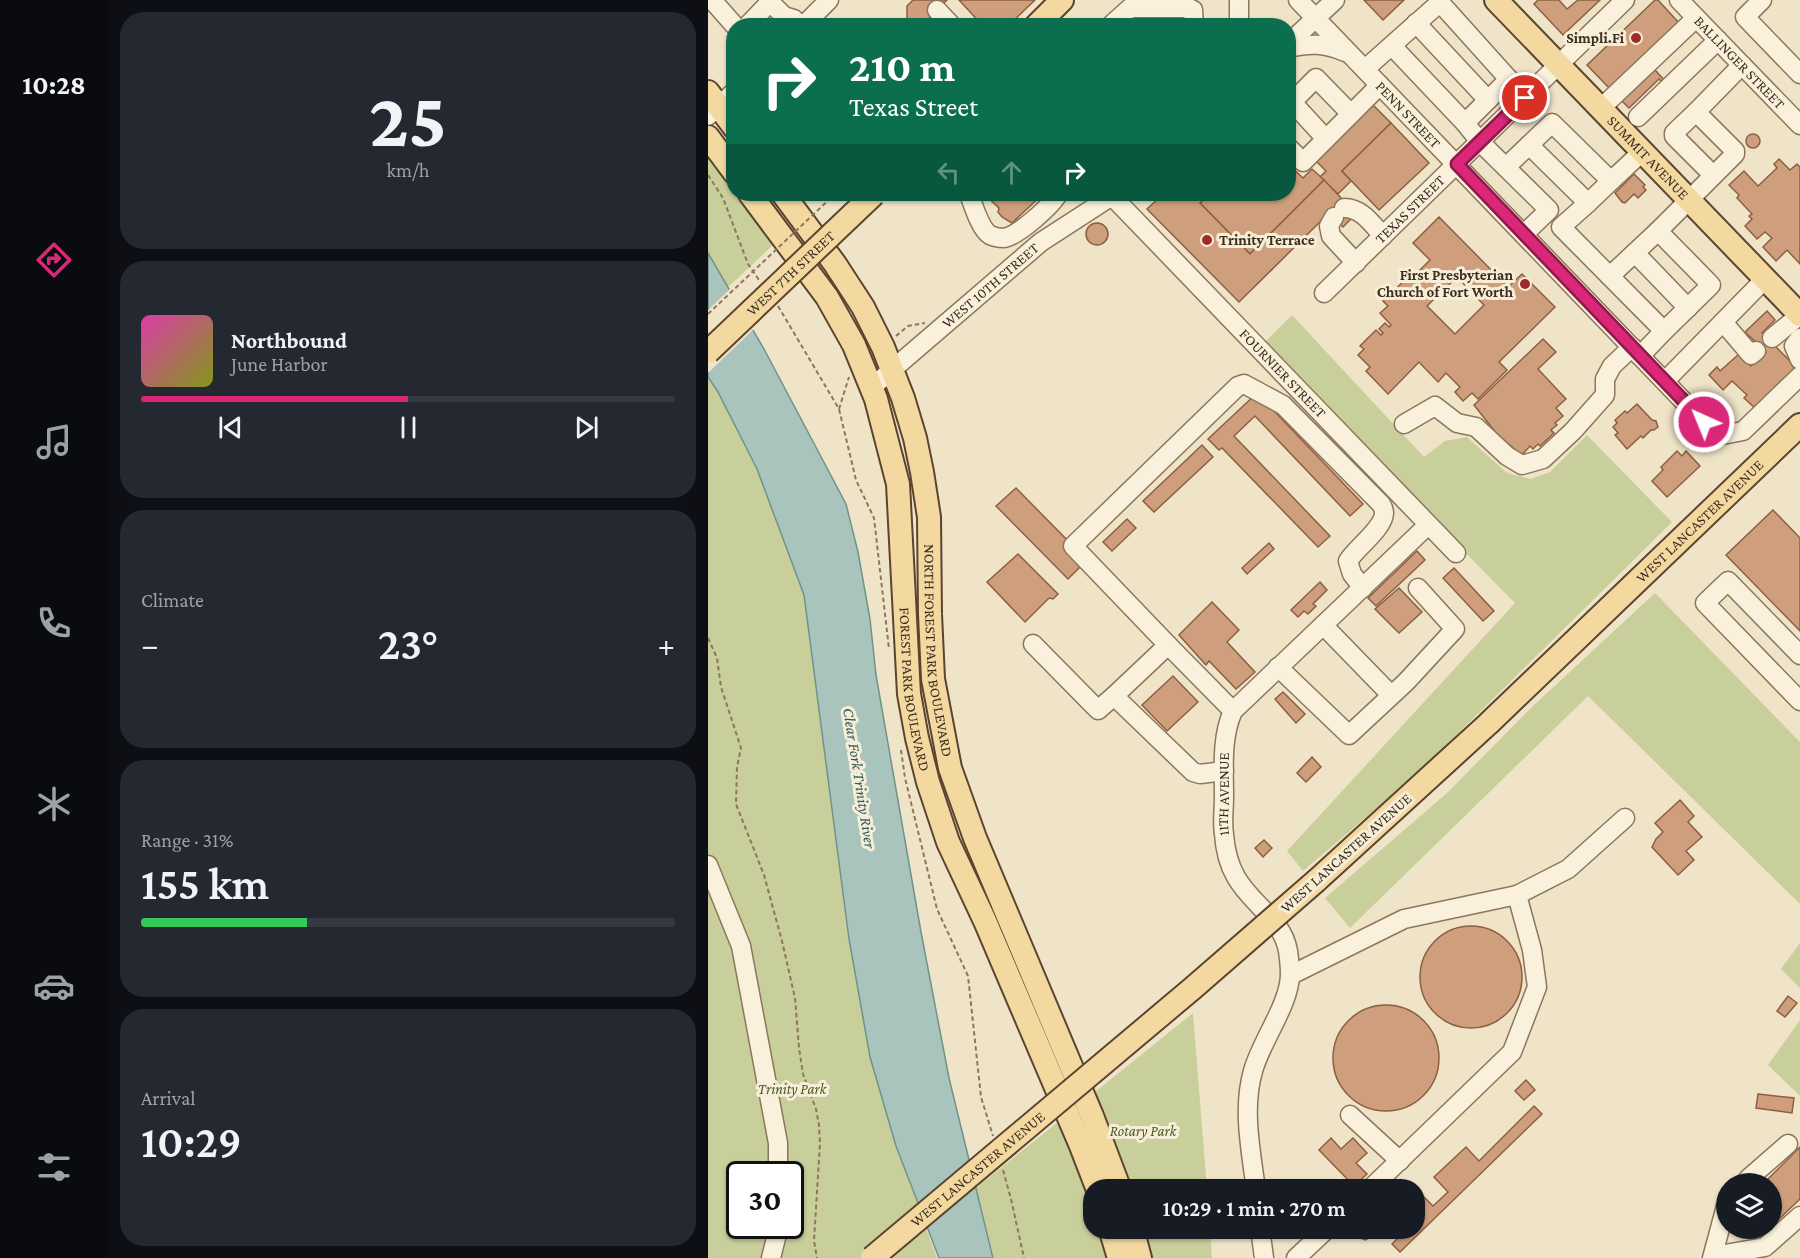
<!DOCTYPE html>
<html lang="en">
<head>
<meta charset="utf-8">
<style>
	:root { --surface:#171b24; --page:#242831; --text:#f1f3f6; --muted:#9ea1a6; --line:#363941; --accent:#db2777 }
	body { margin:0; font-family:"Crimson Pro",serif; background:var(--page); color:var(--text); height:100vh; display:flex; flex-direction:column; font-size:22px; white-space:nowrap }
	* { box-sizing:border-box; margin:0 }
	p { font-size:20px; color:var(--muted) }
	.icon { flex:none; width:33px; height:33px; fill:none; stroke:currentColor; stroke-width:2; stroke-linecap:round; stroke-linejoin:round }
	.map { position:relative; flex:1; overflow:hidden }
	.sheet { display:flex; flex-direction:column; gap:12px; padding:12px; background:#0d0f14; width:600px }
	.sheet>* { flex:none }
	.guide { position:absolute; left:18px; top:18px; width:570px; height:183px; border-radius:24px; box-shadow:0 2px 4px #0004; background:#0b6e4f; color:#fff; overflow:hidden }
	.fabs { position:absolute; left:1008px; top:1173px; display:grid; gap:12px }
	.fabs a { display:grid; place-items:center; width:66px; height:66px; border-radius:50%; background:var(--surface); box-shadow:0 2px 4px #0004; font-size:30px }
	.speed { position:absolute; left:18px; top:1161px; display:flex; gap:12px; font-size:30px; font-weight:700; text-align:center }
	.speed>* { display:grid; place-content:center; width:78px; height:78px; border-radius:50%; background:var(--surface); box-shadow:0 2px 4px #0004; line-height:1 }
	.speed .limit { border:3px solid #111; border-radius:9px; background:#fff; color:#111 }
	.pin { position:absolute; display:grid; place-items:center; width:51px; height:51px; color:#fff; margin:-26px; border:3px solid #fff; border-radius:50%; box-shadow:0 2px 6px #0007 }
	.me { position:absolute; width:66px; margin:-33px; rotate:316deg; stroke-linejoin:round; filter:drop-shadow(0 0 4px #0008) }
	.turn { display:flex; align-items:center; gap:21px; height:126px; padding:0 24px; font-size:27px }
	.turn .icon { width:78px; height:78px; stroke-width:2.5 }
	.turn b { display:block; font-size:42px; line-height:51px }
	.lanes { display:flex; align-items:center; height:57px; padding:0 24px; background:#0003; justify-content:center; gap:30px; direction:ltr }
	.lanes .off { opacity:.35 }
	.big { font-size:45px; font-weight:600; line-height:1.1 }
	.sheet .widget { flex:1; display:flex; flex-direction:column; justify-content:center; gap:9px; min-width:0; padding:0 21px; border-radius:24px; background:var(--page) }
	.sheet .dial { align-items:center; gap:0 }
	.dial b { font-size:78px; line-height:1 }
	.song { display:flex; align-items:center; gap:18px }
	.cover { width:72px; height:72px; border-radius:9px; background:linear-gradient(135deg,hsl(320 70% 55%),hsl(70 70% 35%)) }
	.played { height:6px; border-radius:3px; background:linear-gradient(90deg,var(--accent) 50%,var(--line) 50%) }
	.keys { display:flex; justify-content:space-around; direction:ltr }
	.heat { display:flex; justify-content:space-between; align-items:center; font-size:33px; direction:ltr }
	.charge { height:9px; border-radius:4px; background:linear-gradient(90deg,#34c759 31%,var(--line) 0) }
	.trip { position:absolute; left:375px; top:1179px; width:342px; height:60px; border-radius:24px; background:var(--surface); box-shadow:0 2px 4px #0004; font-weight:600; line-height:60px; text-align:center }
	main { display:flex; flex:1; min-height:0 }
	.dock { display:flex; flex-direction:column; width:108px; justify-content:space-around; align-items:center; background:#090b0e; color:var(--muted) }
	.dock .icon { width:42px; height:42px }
	.dock .on { color:var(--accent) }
	.dock b { font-size:27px; color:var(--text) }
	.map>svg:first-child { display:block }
	.green { fill:#c9cf9b; fill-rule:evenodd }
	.water { fill:#a9c4bc; stroke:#6f938a; stroke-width:1.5 }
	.pier { fill:#f0e4c8 }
	.building { fill:#cf9f7d; stroke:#8d5f41; stroke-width:1.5; fill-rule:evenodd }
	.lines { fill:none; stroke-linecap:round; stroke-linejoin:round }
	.minor-casing { stroke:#8d765c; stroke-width:21 }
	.major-casing { stroke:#5b4430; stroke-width:26 }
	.path { stroke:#8d765c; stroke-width:2; stroke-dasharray:4.5 3; stroke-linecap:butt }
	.minor { stroke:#faf1dc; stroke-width:18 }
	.major { stroke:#f3d9a0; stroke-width:22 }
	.major-bridge-casing { stroke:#5b4430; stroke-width:26; stroke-linecap:butt }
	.path-bridge { stroke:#8d765c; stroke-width:2; stroke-dasharray:4.5 3; stroke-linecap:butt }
	.major-bridge { stroke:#f3d9a0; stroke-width:22 }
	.route-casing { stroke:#8e194d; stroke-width:15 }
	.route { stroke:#db2777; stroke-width:10 }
	.poi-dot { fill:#9e2a2b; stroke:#f7eed8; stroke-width:2 }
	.labels { text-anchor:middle; stroke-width:6; stroke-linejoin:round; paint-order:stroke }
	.poi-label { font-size:15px; font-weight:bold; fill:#3d2e20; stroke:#f7eed8; text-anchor:end }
	.street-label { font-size:15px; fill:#3d2e20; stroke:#f7eed8 }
	.park-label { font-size:15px; font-style:italic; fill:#4d5a26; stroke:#f7eed8 }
	.water-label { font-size:16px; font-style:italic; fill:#2f5d5a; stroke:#f7eed8 }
</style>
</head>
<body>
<main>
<nav class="dock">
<b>10:28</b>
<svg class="icon on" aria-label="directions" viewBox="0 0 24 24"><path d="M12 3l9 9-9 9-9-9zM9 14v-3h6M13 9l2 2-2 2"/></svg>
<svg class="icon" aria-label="music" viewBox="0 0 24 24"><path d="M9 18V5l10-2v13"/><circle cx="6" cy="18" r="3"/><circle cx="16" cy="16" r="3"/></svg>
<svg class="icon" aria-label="phone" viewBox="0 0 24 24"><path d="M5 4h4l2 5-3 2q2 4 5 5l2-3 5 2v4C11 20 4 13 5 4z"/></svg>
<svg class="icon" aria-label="climate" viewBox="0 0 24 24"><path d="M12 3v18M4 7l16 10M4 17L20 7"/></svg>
<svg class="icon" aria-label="car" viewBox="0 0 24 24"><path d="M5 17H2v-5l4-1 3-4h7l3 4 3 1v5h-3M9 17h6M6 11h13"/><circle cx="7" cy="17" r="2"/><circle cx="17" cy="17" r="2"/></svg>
<svg class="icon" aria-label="filters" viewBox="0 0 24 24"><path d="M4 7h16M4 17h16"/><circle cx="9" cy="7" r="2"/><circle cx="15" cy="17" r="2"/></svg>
</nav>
<section class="sheet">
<div class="widget dial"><b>25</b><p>km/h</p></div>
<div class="widget">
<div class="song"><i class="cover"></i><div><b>Northbound</b><p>June Harbor</p></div></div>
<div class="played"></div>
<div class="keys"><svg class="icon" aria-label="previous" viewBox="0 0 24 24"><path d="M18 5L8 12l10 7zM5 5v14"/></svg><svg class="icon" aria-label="pause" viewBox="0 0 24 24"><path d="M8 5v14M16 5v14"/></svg><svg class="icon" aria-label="next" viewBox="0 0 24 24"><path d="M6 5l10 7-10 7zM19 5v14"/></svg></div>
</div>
<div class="widget"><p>Climate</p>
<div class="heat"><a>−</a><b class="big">23°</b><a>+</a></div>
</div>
<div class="widget"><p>Range · 31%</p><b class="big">155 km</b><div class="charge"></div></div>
<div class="widget"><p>Arrival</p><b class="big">10:29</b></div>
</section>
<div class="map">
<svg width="1092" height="1258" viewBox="0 0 1092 1258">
	<rect width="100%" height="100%" fill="#f0e4c8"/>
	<g class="green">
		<path d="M0,147L25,183L26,194H33L67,243L0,306Z"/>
		<path d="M584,315L716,457L737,441L759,437L799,473L823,479L842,472L879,435L964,522L710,773L595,871L579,851L807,603L553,346Z"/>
		<path d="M0,377L10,392L49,469L96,595L141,939L162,1057L188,1146L229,1258H0ZM32,1174H82V1226H32Z"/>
		<path d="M947,593L1092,742V904L880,696L642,928L617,898L738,794L825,706Z"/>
		<path d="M1092,943V988L1073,969Z"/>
		<path d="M485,1013L499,1189L386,1190V1228L502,1229L504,1258H286L268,1188Z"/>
		<path d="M1092,1020V1096L1060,1065Z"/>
	</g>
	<path class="water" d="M0,253L56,349L138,504L150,552L162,619L168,675L213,932L241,1078L285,1258H231L188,1146L162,1057L141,939L96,595L49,469L10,392L0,377Z"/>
	<path class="pier" d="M23,288L47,328L0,373V310Z"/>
	<g class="building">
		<path d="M205,0H239L214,26H147V24H161V21L199,23V6Z"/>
		<path d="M251,0H327L300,26H275Z"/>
		<path d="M656,0H696L675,20Z"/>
		<path d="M830,0H851L859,9L870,0H892L855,35L826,4Z"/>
		<path d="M947,0H950L971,23L902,89L879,65Z"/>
		<path d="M947,70L959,83L957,85L951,79L921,108L914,101Z"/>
		<path d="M663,103L683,123L634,171L643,181L630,194L612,177L618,171L606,159Z"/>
		<path d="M683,123L721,163L671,210L634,171Z"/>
		<circle cx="1045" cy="141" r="7"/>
		<path d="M1071,159L1082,170L1089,164L1092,167V264L1079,250L1068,261L1055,247L1064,238L1057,232L1049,239L1037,226L1044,219L1041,216L1044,214L1029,198L1031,195L1021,185L1036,171L1050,186L1069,168L1066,164Z"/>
		<path d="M580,164L595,178L604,169L616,180L542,254L492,203L502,194H580Z"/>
		<path d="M926,174L937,185L935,187L938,190L930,198L926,194L917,203L914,202L907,193Z"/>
		<path d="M616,180L635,200L645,217L635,227L621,213L531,302L439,209L455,194H502L492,203L542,254Z"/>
		<path d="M276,194H335L304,223L294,217L290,212L291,208Z"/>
		<path d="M731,217L800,287L814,274L847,307L791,362L799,370L770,399L764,393L755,401L747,392L752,387L738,373L730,382L711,362L680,394L658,371L662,367L650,355L656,349L652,346L668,330L673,335L675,333L671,329L677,323L681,327L683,325L672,313L680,306L675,301L698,279L700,282L722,260L705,243ZM749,277L776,305L747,334L719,306Z"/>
		<circle cx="389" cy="234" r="11"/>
		<path d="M1059,311L1067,320L1054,333L1090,369L1048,409L1036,398L1039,395L1024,381L1015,390L1001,375L1009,367L1012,371L1031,354L1043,366L1058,352L1037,332Z"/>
		<path d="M835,339L848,352L830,369L858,399L848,408L855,416L847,423L849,425L843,430L846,433L832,446L830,444L825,449L822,446L813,456L802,445L800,448L766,405Z"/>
		<path d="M549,393L655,504L642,516L547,416L526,436L622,536L610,547L514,448L511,450L500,439Z"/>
		<path d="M929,404L944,420L948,421L950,427L946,430H943L935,438L933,436L919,449L907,435L910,433L905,427L909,423L907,420L917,411L919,413Z"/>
		<path d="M494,445L505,457L446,512L435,501Z"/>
		<path d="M969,451L974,456L978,451L992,466L959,497L944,481L955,470L953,467Z"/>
		<path d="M308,488L363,544L373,566L360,579L288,506Z"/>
		<path d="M1065,510L1092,538V631L1018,555Z"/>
		<path d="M419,519L428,528L404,551L395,542Z"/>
		<path d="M561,543L566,549L539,574L534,568Z"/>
		<path d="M709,551L717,560L668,606L660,598Z"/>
		<path d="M310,554L350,594L345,599L341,598L317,622L279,582Z"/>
		<path d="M746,568L786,611L775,621L735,578Z"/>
		<path d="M612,582L619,590L605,604L608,606L600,614L596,611L590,617L583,610Z"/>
		<path d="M691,588L714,612L691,633L667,609Z"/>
		<path d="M504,602L531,630L519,642L547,672L528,689L501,661L498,665L471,635Z"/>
		<path d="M465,676L490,702L459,731L434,705Z"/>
		<path d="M575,692L597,714L588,723L567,699Z"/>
		<path d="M604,757L613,767L598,782L589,773Z"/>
		<path d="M972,800L986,816L980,822L994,837L978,851L986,860L970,875L944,847L948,839L955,832L947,823Z"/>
		<path d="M556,840L564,848L555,857L547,848Z"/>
		<circle cx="763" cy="977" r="51"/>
		<path d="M1080,996L1089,1003L1077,1017L1069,1011Z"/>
		<circle cx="678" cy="1058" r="53"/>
		<path d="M818,1080L827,1090L816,1100L807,1091Z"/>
		<path d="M1050,1094L1086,1098L1084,1113L1048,1108Z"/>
		<path d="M826,1106L834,1114L692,1252L684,1244L700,1228H706V1206L716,1197L725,1206L740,1192L726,1177L758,1147L771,1161Z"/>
		<path d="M623,1138L633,1149L645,1138L659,1153L648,1163L659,1174L646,1186L611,1150Z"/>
		<path d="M1092,1147V1199L1069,1221L1064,1215V1184H1055Z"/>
		<path d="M643,1228H670L666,1236L657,1240L647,1236Z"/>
	</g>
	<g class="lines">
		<g class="minor-casing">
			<g id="minor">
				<path d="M4,0L27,26"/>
				<path d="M60,0L76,16L86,19L92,26"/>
				<path id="s1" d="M590,0L1009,436L1035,431L1092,376"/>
				<path id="s2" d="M971,0L1092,125"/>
				<path d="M1054,0L1037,17L1092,74"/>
				<path d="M531,1V26"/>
				<path d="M229,10L244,26"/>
				<path d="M708,23L780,100"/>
				<path d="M39,26L64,0"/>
				<path d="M95,26L121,0"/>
				<path d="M402,26L422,8H481L485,10L486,26"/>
				<path d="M580,44L627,0"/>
				<path d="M684,46L757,123"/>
				<path d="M580,48C602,43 617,43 637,52"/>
				<path d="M657,69L728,6L736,7L817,97"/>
				<path d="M801,79L757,123L772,142L841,210L816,234"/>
				<path d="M892,109L988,18"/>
				<path d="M988,112L966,133V136L1005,175"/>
				<path d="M0,116L26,92"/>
				<path d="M930,117L1010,40"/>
				<path d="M618,139L584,102L608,78L643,114"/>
				<path d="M821,145L880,203L903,181"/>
				<path d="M580,147L595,162L672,85"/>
				<path d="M798,167L844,123L903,181L934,152"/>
				<path d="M261,194C265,204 272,229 282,235C286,237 292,238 296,238C310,236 344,205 350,194"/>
				<path id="s3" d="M402,194L748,553"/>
				<path d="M880,203L853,227L956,331L932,356"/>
				<path d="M636,208C654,208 664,224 675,236"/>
				<path d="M626,217L621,226L623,236L648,263"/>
				<path d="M927,253L980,308"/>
				<path d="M902,276L950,231"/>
				<path id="s4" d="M616,293L917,0"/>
				<path d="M1015,322L1043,355L1048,351"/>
				<path d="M956,331L1003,285L950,231L1027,154V151L988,112L1034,65"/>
				<path d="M1064,338L1092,315"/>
				<path d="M1092,338L1086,346L1092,360"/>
				<path d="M957,381L1057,279"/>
				<path id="s5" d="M164,387L333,242L407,194"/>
				<path d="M696,424L727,406L749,423L768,427L799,456L814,465L835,459L865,431L897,395V379L904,366L924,347"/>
				<path d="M615,625L683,695"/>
				<path d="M325,644L390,710L406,696"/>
				<path d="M460,645L365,546L530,386L536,384L575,405L673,504C675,507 676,509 676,513C676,528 648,548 640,561L644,574L655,588"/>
				<path d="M1092,655L1020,581L997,603L1092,701"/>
				<path d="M570,667L641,735L698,682L747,629L710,588"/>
				<path d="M516,771L492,774L485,772L406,696L460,645L525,711"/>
				<path d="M0,865L33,946L70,1143V1174"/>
				<path d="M583,975L696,919L809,895"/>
				<path d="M642,1115L692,1161"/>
				<path d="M1036,1184L1041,1178L1080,1144"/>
				<path id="s6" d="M548,1190C543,1151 534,1109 545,1071C553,1041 582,1004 582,974C582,966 581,958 580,951C575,920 543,904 528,877C521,865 517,848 516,834C514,822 516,809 516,797C516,769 513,737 525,711L720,525"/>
				<path d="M661,1190L804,1052L829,987L824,950L809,895L860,869L917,818"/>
				<path d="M552,1228L556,1258"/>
				<path d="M1005,1256L1057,1247L1092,1216"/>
				<path d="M63,1258L71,1226"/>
				<path d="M588,1258L620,1228"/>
				<path d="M1004,1258L1018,1206"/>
			</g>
		</g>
		<g class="major-casing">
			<g id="major">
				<path id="s7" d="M788,0L1092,315"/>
				<path d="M328,26L354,0"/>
				<path d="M0,92L26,127"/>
				<path d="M0,137L26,172"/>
				<path id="s8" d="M42,194L119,297L146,345L168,399L190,484L201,694L209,738L220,782L240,842L277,921L373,1146L390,1190"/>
				<path id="s9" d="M75,194L127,264L155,307L175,347L195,398L207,438L214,472L221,517L222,614L225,679L242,768L267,838L384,1116L412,1190"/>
				<path id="s10" d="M608,881L780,724L1092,425"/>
				<path d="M402,1228L411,1258"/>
				<path d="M424,1228L432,1258"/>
			</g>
		</g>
		<g class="path">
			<path d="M0,175L15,198L40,264L51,280"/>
			<path d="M70,306L131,409L148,480L166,518L181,649"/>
			<path d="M188,336L200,326L217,323"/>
			<path d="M131,409L141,377"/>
			<path d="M0,638L9,658L13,687L33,748L29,767L28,804L56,875L74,941L87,998L91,1048L95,1074L108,1109L111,1125L112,1143L106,1241L109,1258"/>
			<path d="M193,750L197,778L229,909L260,976L273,1097L285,1136"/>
			<path d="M295,1170L303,1199L316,1258"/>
		</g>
		<use href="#minor" class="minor"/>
		<use href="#major" class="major"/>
		<g class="major-bridge-casing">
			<g id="major-bridge">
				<path id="s11" d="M0,352L166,194"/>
				<path id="s12" d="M164,1258L485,988L608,881"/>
			</g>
		</g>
		<path class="path-bridge" d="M0,314L127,194"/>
		<use href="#major-bridge" class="major-bridge"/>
	</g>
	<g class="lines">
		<g class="route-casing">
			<path id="route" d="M817,98L749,164L996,422"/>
		</g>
		<use href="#route" class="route"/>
	</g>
	<g class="poi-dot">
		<circle cx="928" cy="38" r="6"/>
		<circle cx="499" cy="240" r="6"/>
		<circle cx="817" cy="284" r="6"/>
	</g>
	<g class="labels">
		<g class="poi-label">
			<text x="916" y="43">Simpli.Fi</text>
			<text x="511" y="245" text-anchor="start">Trinity Terrace</text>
			<text x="805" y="280">First Presbyterian<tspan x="805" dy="17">Church of Fort Worth</tspan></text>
		</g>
		<g class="street-label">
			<text dy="5" stroke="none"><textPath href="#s2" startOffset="87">BALLINGER STREET</textPath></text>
			<text dy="5" stroke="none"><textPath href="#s1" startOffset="159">PENN STREET</textPath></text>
			<text dy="5" stroke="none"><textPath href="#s7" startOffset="219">SUMMIT AVENUE</textPath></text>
			<text dy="5" stroke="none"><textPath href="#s4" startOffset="120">TEXAS STREET</textPath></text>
			<text dy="5" stroke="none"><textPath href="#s11" startOffset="114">WEST 7TH STREET</textPath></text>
			<text dy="5" stroke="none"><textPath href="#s5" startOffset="156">WEST 10TH STREET</textPath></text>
			<text dy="5" stroke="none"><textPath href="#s3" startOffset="249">FOURNIER STREET</textPath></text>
			<text dy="5" stroke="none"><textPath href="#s10" startOffset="526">WEST LANCASTER AVENUE</textPath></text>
			<text dy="5" stroke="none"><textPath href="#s9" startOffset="494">NORTH FOREST PARK BOULEVARD</textPath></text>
			<text dy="5" stroke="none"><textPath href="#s8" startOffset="536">FOREST PARK BOULEVARD</textPath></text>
			<text dy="5" stroke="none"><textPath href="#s6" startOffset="424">11TH AVENUE</textPath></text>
			<text transform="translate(638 853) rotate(-42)" y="5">WEST LANCASTER AVENUE</text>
			<text dy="5" stroke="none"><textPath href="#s12" startOffset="138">WEST LANCASTER AVENUE</textPath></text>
		</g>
		<g class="park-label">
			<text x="84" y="1094">Trinity Park</text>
			<text x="435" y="1136">Rotary Park</text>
		</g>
		<g class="water-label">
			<text transform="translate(152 778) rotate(81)" y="6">Clear Fork Trinity River</text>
		</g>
	</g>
</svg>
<div class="fabs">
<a><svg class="icon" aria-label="layers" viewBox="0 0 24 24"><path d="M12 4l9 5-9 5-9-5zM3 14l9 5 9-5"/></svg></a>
</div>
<div class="speed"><div class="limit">30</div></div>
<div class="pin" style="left:817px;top:98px;background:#d93025"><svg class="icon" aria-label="arrive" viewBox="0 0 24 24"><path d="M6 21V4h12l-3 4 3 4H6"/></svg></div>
<svg class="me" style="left:996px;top:422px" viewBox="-20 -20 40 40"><circle r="17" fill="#db2777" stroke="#fff" stroke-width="3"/><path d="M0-11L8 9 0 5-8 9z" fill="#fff"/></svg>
<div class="trip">10:29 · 1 min · 270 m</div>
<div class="guide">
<div class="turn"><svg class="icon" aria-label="right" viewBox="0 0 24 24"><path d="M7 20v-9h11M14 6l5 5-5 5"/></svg><div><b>210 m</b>Texas Street</div></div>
<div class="lanes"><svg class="icon off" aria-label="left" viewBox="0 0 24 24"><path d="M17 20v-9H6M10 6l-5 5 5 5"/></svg><svg class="icon off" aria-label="ahead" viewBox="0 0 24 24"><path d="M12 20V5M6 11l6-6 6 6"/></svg><svg class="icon" aria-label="right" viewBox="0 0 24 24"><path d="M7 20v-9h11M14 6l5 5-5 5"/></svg></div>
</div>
</div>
</main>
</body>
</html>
